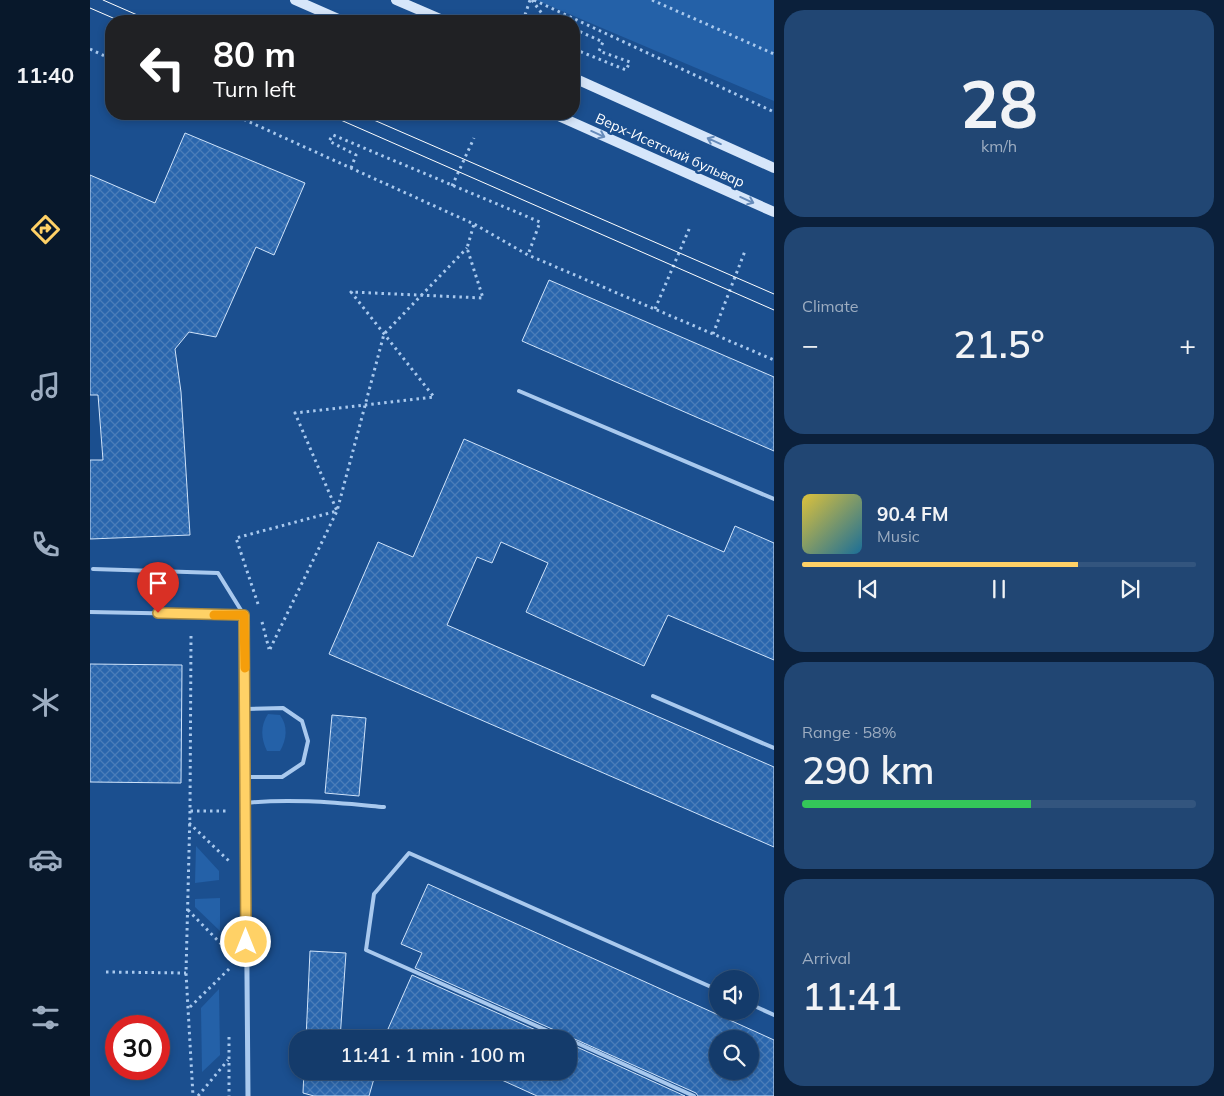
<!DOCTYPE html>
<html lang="en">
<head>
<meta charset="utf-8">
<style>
	:root { --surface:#143b6b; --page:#214673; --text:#f1f3f6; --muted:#9dadc1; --line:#33557e; --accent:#ffd166 }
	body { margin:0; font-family:Mulish,sans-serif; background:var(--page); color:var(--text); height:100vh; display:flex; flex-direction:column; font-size:19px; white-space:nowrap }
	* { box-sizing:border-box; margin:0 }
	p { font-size:16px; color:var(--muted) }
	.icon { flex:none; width:28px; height:28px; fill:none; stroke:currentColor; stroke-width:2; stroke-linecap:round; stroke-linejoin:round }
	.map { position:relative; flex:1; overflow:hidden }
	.panel { display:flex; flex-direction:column; gap:10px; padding:10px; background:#0b203b; width:450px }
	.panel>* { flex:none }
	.guide { position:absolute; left:15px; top:15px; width:475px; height:105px; border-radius:20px; box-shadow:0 2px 8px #0003,0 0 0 1px var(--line); background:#202124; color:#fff; overflow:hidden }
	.tools { position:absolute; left:619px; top:970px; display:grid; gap:10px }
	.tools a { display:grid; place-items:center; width:50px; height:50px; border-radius:50%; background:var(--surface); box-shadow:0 2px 8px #0003,0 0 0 1px var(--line); font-size:25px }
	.speed { position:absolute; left:15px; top:1015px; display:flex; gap:10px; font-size:25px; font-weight:700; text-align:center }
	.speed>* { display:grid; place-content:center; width:65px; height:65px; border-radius:50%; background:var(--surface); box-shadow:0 2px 8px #0003,0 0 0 1px var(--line); line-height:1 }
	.speed .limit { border:8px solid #d22; background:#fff; color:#111 }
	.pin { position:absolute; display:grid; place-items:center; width:42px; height:42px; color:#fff; margin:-51px -21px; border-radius:50% 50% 50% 0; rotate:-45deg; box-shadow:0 0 5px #0007 }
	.pin .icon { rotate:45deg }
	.me { position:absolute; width:55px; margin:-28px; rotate:0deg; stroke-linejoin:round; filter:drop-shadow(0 0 4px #0008) }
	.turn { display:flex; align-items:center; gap:18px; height:105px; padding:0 25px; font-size:22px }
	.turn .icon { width:65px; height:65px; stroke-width:2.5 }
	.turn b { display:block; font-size:35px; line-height:42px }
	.big { font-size:38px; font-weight:600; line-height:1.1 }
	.panel .tile { flex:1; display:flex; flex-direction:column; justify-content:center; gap:8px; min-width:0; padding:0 18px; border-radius:20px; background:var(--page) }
	.panel .dial { align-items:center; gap:0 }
	.dial b { font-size:65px; line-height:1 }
	.song { display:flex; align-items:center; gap:15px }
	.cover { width:60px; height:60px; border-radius:8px; background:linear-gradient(135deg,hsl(50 70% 55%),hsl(200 70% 35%)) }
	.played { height:5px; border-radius:2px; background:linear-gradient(90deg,var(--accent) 70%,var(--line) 70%) }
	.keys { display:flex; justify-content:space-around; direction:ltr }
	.heat { display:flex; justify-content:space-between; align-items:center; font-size:28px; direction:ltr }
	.charge { height:8px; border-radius:4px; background:linear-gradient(90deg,#34c759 58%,var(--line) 0) }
	.trip { position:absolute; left:199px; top:1030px; width:288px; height:50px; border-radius:20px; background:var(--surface); box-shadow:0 2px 8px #0003,0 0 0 1px var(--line); font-weight:600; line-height:50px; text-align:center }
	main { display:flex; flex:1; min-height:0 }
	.menu { display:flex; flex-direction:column; width:90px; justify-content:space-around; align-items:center; background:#08182b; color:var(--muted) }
	.menu .icon { width:35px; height:35px }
	.menu .selected { color:var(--accent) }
	.menu b { font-size:22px; color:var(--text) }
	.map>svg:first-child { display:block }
	.green { fill:#2461a8 }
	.building { fill:url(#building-cross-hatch); stroke:#cfe3fa; fill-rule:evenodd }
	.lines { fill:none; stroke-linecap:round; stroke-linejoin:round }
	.path { stroke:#a9c9ee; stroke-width:3; stroke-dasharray:2.5 4; stroke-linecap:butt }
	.lane { stroke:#a9c9ee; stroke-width:4 }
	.street { stroke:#a9c9ee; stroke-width:5 }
	.secondary { stroke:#d6e6fa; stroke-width:10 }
	.tram { stroke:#fff; stroke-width:1 }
	.oneway { stroke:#668bba }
	.route-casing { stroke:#a68842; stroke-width:12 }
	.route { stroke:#ffd166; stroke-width:9 }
	.slow { stroke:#f59e0b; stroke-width:9 }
	.labels { text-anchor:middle; stroke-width:5; stroke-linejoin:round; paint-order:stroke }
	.street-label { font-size:14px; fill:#fff; stroke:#1b4f8f }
</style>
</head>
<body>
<main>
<nav class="menu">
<b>11:40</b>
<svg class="icon selected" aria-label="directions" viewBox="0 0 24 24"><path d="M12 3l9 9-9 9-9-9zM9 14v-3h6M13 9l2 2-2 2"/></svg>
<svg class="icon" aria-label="music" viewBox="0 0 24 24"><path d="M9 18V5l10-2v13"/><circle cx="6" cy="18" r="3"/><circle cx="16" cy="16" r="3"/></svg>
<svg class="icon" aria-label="phone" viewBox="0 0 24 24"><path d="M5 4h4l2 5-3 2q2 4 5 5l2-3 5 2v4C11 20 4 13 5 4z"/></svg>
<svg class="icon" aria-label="climate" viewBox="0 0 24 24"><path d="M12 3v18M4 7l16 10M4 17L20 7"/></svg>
<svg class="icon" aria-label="car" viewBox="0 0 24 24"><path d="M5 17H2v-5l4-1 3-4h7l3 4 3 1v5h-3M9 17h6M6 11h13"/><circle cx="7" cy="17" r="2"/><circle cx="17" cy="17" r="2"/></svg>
<svg class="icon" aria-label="filters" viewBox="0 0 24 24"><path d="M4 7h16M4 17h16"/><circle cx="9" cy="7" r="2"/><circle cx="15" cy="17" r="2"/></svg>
</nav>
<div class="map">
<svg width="684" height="1096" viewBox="0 0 684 1096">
	<defs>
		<pattern id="building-cross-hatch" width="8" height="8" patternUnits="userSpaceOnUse" patternTransform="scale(1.25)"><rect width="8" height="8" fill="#2a66ad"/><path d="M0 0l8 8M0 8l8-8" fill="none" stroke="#4a7db9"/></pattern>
	</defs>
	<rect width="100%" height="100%" fill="#1b4f8f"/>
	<g class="green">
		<path d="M446,0H684V101Z"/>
		<path d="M178,714L190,715C198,726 197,739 190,751H177C171,739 170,726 178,714Z"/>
		<path d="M106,846L129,871V880L105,883Z"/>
		<path d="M130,898V931L105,907V899Z"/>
		<path d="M129,989L130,1055L112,1072L111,1008Z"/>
	</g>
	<g class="building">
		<path d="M95,133L215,183L184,255L166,247L126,337L99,332L85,349L91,392L100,535L0,539V460H13L8,395H0V175L65,203Z"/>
		<path d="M459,280L684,377V451L432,341Z"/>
		<path d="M374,439L634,552L645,526L684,543V660L578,615L554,666L436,612L458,563L411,542L402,563L387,557L357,625L684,767V847L239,654L288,542L323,557Z"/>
		<path d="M0,664L92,665L91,783L0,782Z"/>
		<path d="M242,715L276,718L269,796L235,793Z"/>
		<path d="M338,884L684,1040V1096H608L606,1093L325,968L332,953L311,944ZM628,1039H660V1071H628Z"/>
		<path d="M220,951L256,953L250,1039H216Z"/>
		<path d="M322,975L466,1039H320L298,1029Z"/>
		<path d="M478,1043L595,1096H447L392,1071H478Z"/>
		<path d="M214,1071H273L285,1075L279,1096H224L213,1093Z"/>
	</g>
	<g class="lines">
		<g class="path">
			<path d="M442,0L453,15L466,21"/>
			<path d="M444,0L684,112"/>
			<path d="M562,0L684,54"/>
			<path d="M433,21L440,0"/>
			<path d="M484,29L513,42L509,51L540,62L536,70L484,49"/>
			<path d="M0,49L21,59"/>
			<path d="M142,114L384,224L438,255L684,360"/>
			<path d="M261,168L266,155L239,141L243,135L450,222L438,255"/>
			<path d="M362,186L384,138"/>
			<path d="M565,309L600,227"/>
			<path d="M623,334L655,251"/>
			<path d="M168,604L146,538L247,511L205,413L344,397L261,292L393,298L377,248L384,224"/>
			<path d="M172,622L179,649"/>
			<path d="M101,636L100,811H139"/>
			<path d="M180,649L247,511L294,334L377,248"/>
			<path d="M100,811L96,973L103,1096"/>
			<path d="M99,823L139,861"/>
			<path d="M98,910L139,952"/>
			<path d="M16,972L96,973"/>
			<path d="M100,1007L139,969"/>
			<path d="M139,1037V1096"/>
			<path d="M108,1096L138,1060"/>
		</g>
		<g class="lane">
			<path d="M429,391L684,499"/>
			<path d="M3,569L128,573L154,615"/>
			<path d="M0,612L154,615"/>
			<path d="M563,696L684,748"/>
			<path d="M155,709L193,708L212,721L218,741L213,763L192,777H155"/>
			<path d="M156,803C202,798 248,803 294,807"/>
			<path d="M660,1004L684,1015"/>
			<path d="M476,1039L276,950L284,894L319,853L628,990"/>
			<path d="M478,1039L604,1096"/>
		</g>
		<path class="street" d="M154,615L158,1096"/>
		<g class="secondary">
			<path d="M205,0L253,21"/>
			<path d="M306,0L355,21"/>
			<path d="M484,78L684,168"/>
			<path d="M464,114L684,212"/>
		</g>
		<g class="tram">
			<path d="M13,0L61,21"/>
			<path d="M0,8L30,21"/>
			<path d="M237,114L684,310"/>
			<path d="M270,114L684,294"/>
		</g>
	</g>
	<defs><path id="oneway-shaft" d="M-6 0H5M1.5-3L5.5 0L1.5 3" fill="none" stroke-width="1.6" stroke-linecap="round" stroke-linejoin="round" transform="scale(1.25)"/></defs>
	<g class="oneway">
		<use href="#oneway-shaft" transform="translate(508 134) rotate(24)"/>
		<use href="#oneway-shaft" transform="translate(624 141) rotate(-156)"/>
		<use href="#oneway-shaft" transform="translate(657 200) rotate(24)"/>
	</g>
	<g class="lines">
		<g class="route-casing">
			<path id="route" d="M68,613L154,615L156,942"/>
		</g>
		<use href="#route" class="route"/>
		<path class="slow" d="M124,615H154L155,668"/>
	</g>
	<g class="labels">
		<g class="street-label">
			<text transform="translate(580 150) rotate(24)" y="5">Верх-Исетский бульвар</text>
		</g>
	</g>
</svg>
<div class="tools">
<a><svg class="icon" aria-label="sound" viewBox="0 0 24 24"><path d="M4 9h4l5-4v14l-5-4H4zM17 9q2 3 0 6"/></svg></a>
<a><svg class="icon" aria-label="search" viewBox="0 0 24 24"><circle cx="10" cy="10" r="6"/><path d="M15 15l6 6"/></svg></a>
</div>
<div class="speed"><div class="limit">30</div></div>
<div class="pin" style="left:68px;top:613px;background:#d93025"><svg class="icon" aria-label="arrive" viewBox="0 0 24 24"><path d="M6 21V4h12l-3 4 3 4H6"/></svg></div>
<svg class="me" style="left:156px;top:942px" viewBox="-20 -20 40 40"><circle r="17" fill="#ffd166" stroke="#fff" stroke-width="3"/><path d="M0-11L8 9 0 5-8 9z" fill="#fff"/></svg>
<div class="trip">11:41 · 1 min · 100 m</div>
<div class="guide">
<div class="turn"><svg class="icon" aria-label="left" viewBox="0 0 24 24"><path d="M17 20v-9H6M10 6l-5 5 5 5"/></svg><div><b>80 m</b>Turn left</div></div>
</div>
</div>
<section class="panel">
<div class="tile dial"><b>28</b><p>km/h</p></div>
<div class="tile"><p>Climate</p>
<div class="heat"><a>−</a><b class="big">21.5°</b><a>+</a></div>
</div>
<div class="tile">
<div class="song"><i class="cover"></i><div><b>90.4 FM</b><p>Music</p></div></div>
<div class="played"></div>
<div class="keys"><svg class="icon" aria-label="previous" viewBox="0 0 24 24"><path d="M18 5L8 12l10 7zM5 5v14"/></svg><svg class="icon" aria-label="pause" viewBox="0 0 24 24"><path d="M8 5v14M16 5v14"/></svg><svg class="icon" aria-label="next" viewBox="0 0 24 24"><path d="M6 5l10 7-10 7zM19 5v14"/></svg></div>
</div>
<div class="tile"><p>Range · 58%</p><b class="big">290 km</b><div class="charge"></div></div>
<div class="tile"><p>Arrival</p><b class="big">11:41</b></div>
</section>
</main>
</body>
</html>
